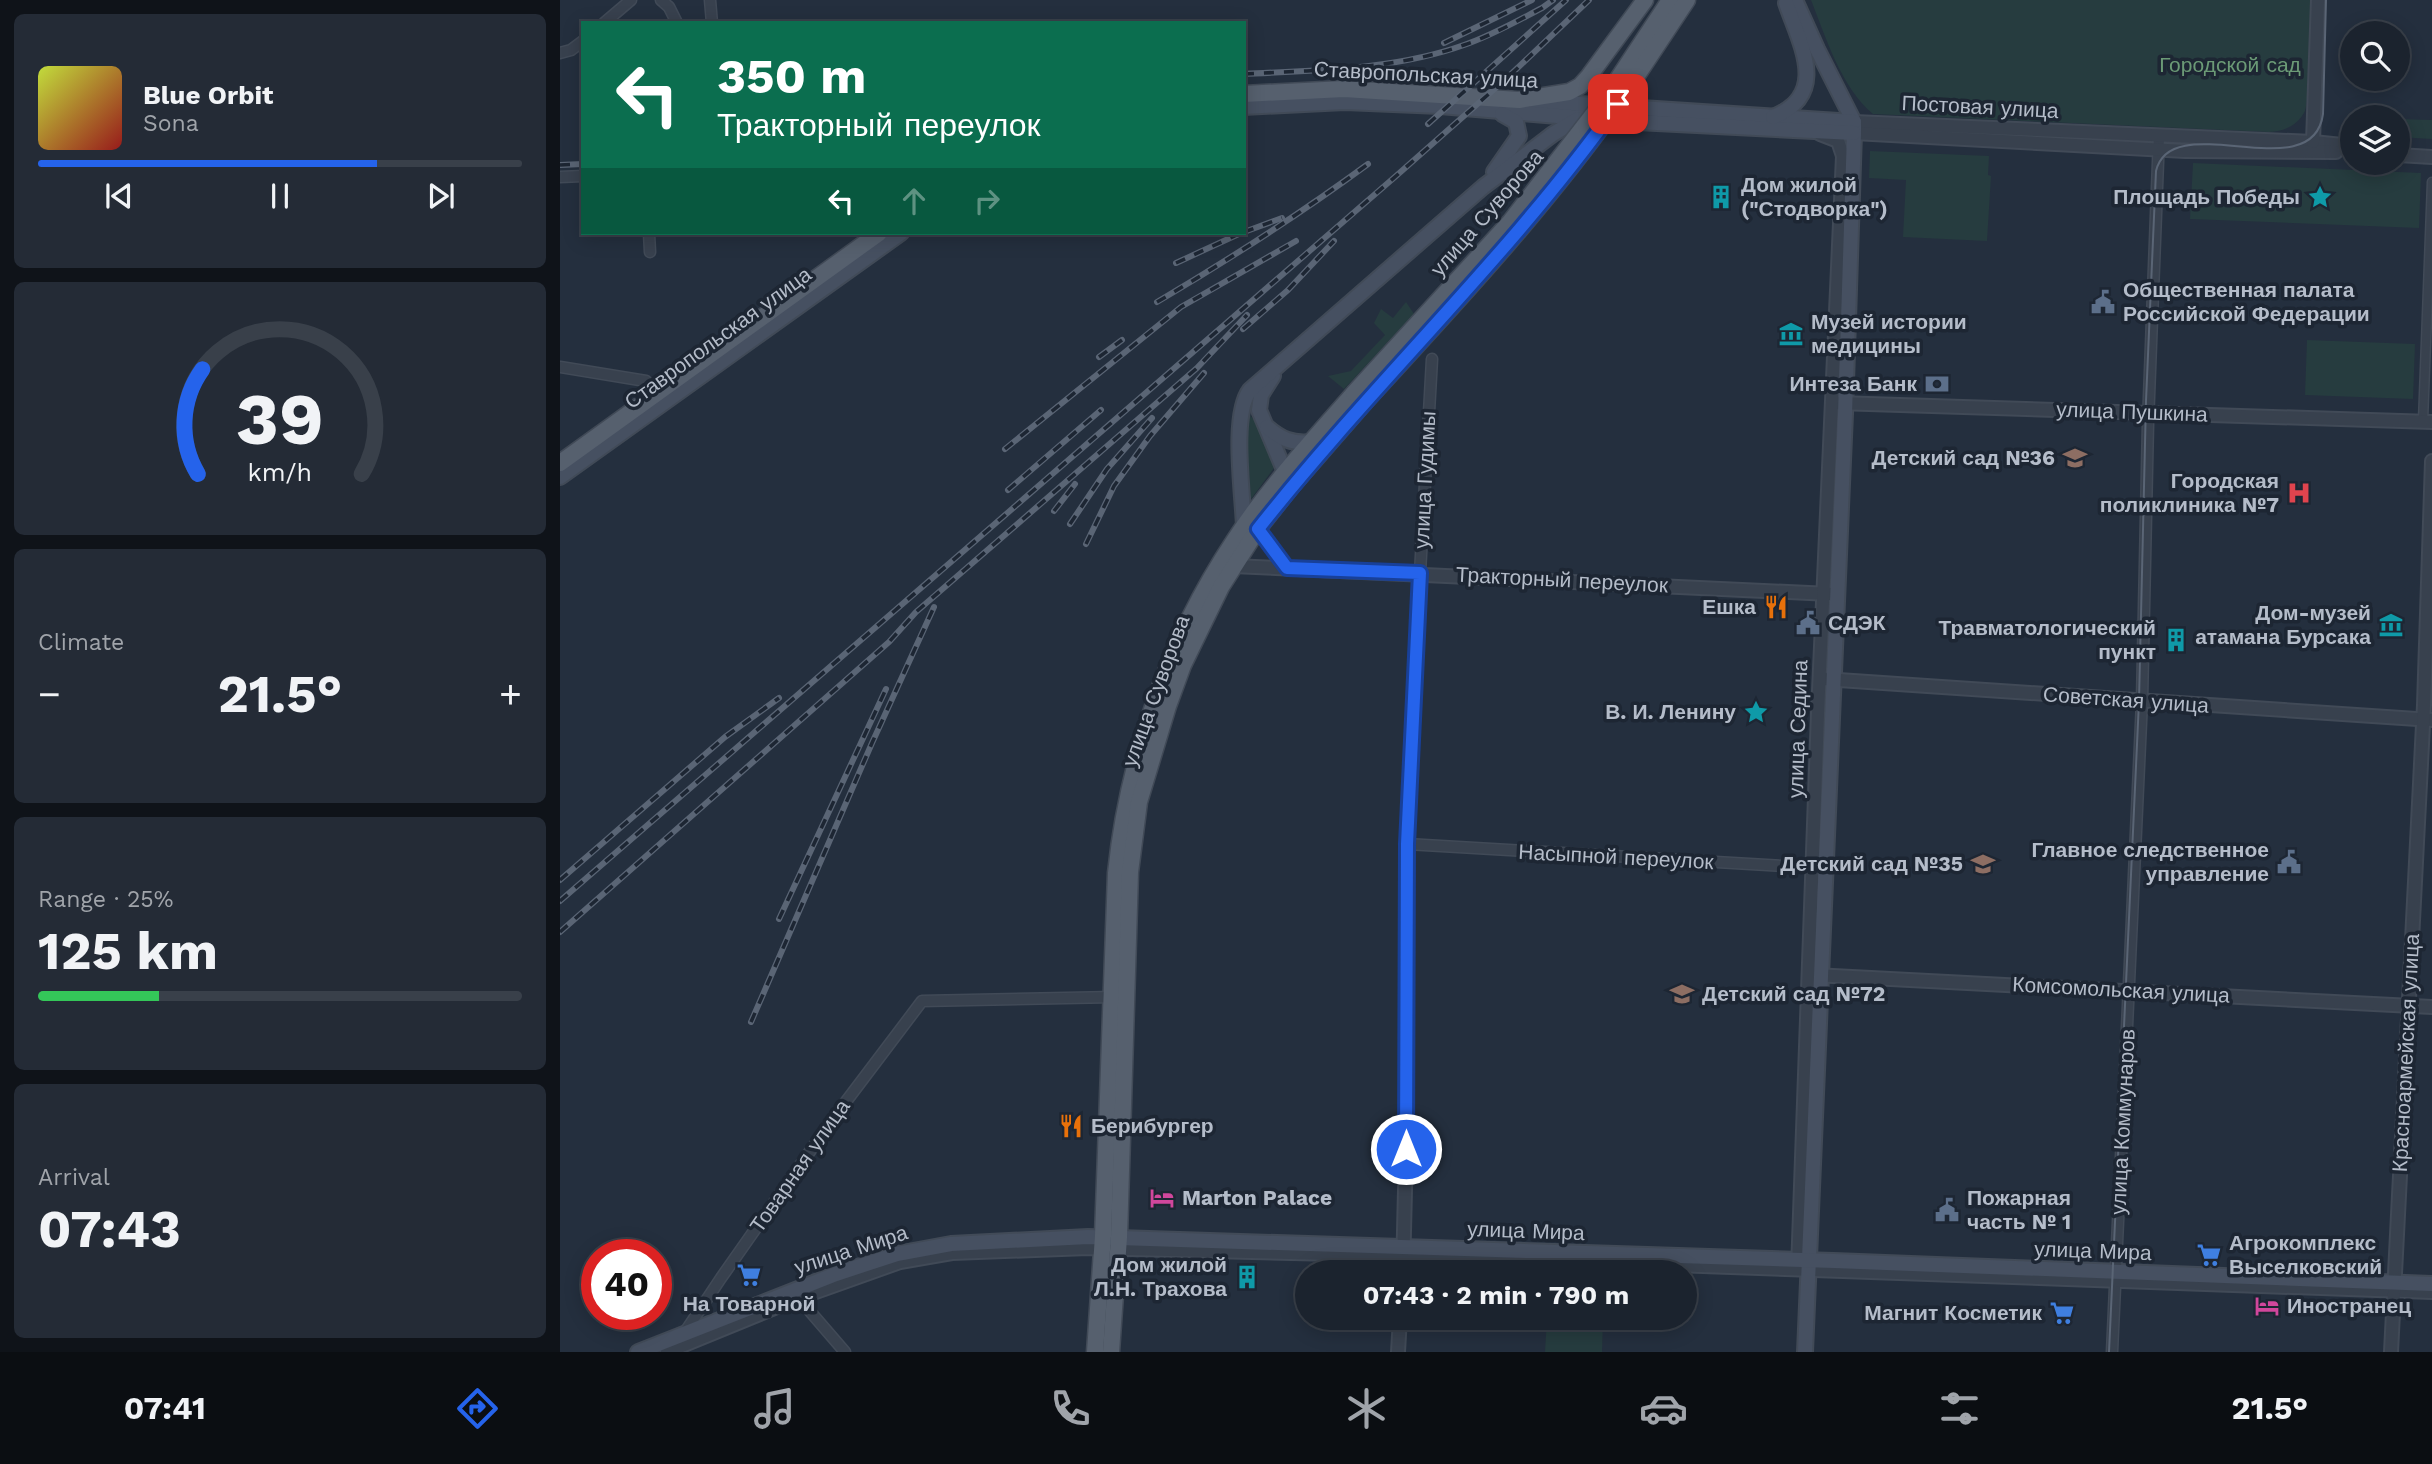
<!DOCTYPE html>
<html lang="en">
<head>
<meta charset="utf-8">
<style>
	:root { --surface:#1b232e; --page:#242b36; --text:#f1f3f6; --muted:#a0a4aa; --line:#39404a; --accent:#2563eb }
	body { margin:0; font-family:"Work Sans",sans-serif; background:var(--page); color:var(--text); height:100vh; display:flex; flex-direction:column; font-size:26px; white-space:nowrap }
	* { box-sizing:border-box; margin:0 }
	p { font-size:23px; color:var(--muted) }
	.icon { flex:none; width:38px; height:38px; fill:none; stroke:currentColor; stroke-width:2; stroke-linecap:round; stroke-linejoin:round }
	.map { position:relative; flex:1; overflow:hidden }
	.panel { display:flex; flex-direction:column; gap:14px; padding:14px; background:#0f1319; width:560px }
	.panel>* { flex:none }
	.guide { position:absolute; left:21px; top:21px; width:665px; height:214px; border-radius:0px; box-shadow:0 4px 18px #0003,0 0 0 2px var(--line); background:#0b6e4f; color:#fff; overflow:hidden }
	.tools { position:absolute; left:1780px; top:21px; display:grid; gap:14px }
	.tools a { display:grid; place-items:center; width:70px; height:70px; border-radius:50%; background:var(--surface); box-shadow:0 4px 18px #0003,0 0 0 2px var(--line); font-size:35px }
	.speed { position:absolute; left:21px; top:1239px; display:flex; gap:14px; font-size:35px; font-weight:700; text-align:center }
	.speed>* { display:grid; place-content:center; width:91px; height:91px; border-radius:50%; background:var(--surface); box-shadow:0 4px 18px #0003,0 0 0 2px var(--line); line-height:1 }
	.speed .limit { border:10px solid #d22; background:#fff; color:#111 }
	.pin { position:absolute; display:grid; place-items:center; width:60px; height:60px; color:#fff; margin:-30px; border-radius:14px; box-shadow:0 4px 10px #0006 }
	.me { position:absolute; width:77px; margin:-38px; rotate:0deg; stroke-linejoin:round; filter:drop-shadow(0 0 5px #0008) }
	.turn { display:flex; align-items:center; gap:24px; height:147px; padding:0 21px; font-size:32px }
	.turn .icon { width:91px; height:91px; stroke-width:2.5 }
	.turn b { display:block; font-size:49px; line-height:60px }
	.lanes { display:flex; align-items:center; height:66px; padding:0 21px; background:#0003; justify-content:center; gap:35px; direction:ltr }
	.lanes .off { opacity:.35 }
	.big { font-size:52px; font-weight:700; line-height:1.1 }
	.panel .card { flex:1; display:flex; flex-direction:column; justify-content:center; gap:10px; min-width:0; padding:0 24px; border-radius:10px; background:var(--page) }
	.panel .dial { align-items:center; gap:0 }
	.dial svg { height:182px; overflow:visible; fill:none; stroke:var(--line); stroke-width:7; stroke-linecap:round; text-anchor:middle }
	.dial text { fill:var(--text); stroke:none }
	.song { display:flex; align-items:center; gap:21px }
	.cover { width:84px; height:84px; border-radius:10px; background:linear-gradient(135deg,hsl(70 70% 55%),hsl(0 70% 35%)) }
	.played { height:7px; border-radius:4px; background:linear-gradient(90deg,var(--accent) 70%,var(--line) 70%) }
	.keys { display:flex; justify-content:space-around; direction:ltr }
	.heat { display:flex; justify-content:space-between; align-items:center; font-size:38px; direction:ltr }
	.charge { height:10px; border-radius:5px; background:linear-gradient(90deg,#34c759 25%,var(--line) 0) }
	.trip { position:absolute; left:735px; top:1260px; width:402px; height:70px; border-radius:35px; background:var(--surface); box-shadow:0 4px 18px #0003,0 0 0 2px var(--line); font-weight:700; line-height:70px; text-align:center }
	.dock { display:flex; height:112px; justify-content:space-around; align-items:center; background:#0b0e12; color:var(--muted) }
	.dock .icon { width:49px; height:49px }
	.dock .active { color:var(--accent) }
	.dock b { font-size:32px; color:var(--text) }
	main { display:flex; flex:1; min-height:0 }
	.map>svg:first-child { display:block }
	.green { fill:#263c3f }
	.lines { fill:none; stroke-linecap:round; stroke-linejoin:round }
	.pedestrian-casing { stroke:#414a57; stroke-width:11 }
	.minor-casing { stroke:#414a57; stroke-width:13 }
	.tertiary-casing { stroke:#414a57; stroke-width:16 }
	.secondary-casing { stroke:#414a57; stroke-width:18 }
	.primary-casing { stroke:#414a57; stroke-width:19 }
	.pedestrian { stroke:#38414e; stroke-width:8 }
	.minor { stroke:#38414e; stroke-width:10 }
	.tertiary { stroke:#38414e; stroke-width:12 }
	.secondary { stroke:#465061; stroke-width:14 }
	.primary { stroke:#56606e; stroke-width:16 }
	.tram { stroke:#5a6575; stroke-width:2 }
	.rail-casing { stroke:#5a6575; stroke-width:6 }
	.rail { stroke:#1d2633; stroke-width:3.5; stroke-dasharray:10; stroke-linecap:butt }
	.primary-bridge-casing { stroke:#414a57; stroke-width:19; stroke-linecap:butt }
	.primary-bridge { stroke:#56606e; stroke-width:16 }
	.route-casing { stroke:#184099; stroke-width:18 }
	.route { stroke:#2563eb; stroke-width:12 }
	.labels { text-anchor:middle; stroke-width:7; stroke-linejoin:round; paint-order:stroke }
	.park-label { font-size:21px; fill:#6b9a76; stroke:#1d2633 }
	.street-label { font-size:21px; fill:#b4bcc9; stroke:#1d2633 }
	.poi-label { font-size:21px; font-weight:bold; fill:#b4bcc9; stroke:#1d2633; text-anchor:end }
</style>
</head>
<body>
<main>
<section class="panel">
<div class="card">
<div class="song"><i class="cover"></i><div><b>Blue Orbit</b><p>Sona</p></div></div>
<div class="played"></div>
<div class="keys"><svg class="icon" aria-label="previous" viewBox="0 0 24 24"><path d="M18 5L8 12l10 7zM5 5v14"/></svg><svg class="icon" aria-label="pause" viewBox="0 0 24 24"><path d="M8 5v14M16 5v14"/></svg><svg class="icon" aria-label="next" viewBox="0 0 24 24"><path d="M6 5l10 7-10 7zM19 5v14"/></svg></div>
</div>
<div class="card dial"><svg viewBox="0 0 100 80">
<path d="M14 69A42 42 0 1 1 86 69"/>
<path d="M14 69A42 42 0 0 1 16 23" stroke="#2563eb"/>
<text x="50" y="56" font-size="32" font-weight="700">39</text>
<text x="50" y="72" font-size="11">km/h</text>
</svg></div>
<div class="card"><p>Climate</p>
<div class="heat"><a>−</a><b class="big">21.5°</b><a>+</a></div>
</div>
<div class="card"><p>Range · 25%</p><b class="big">125 km</b><div class="charge"></div></div>
<div class="card"><p>Arrival</p><b class="big">07:43</b></div>
</section>
<div class="map">
<svg width="1872" height="1352" viewBox="0 0 1872 1352">
	<rect width="100%" height="100%" fill="#242f3e"/>
	<g class="green">
		<path d="M1251,0H1751C1750,18 1750,100 1745,111C1737,126 1725,131 1709,132L1313,114C1281,87 1266,38 1251,0Z"/>
		<path d="M1838,119L1872,120V139L1838,137Z"/>
		<path d="M1310,151L1429,156L1428,175L1431,176L1427,241L1343,237L1346,180L1309,178Z"/>
		<path d="M1633,163L1861,173L1859,228L1630,219Z"/>
		<path d="M846,302L854,314L784,389L768,376L791,371L825,335L814,323L821,309L833,318Z"/>
		<path d="M1747,340L1855,344L1853,399L1745,395Z"/>
		<path d="M688,414C702,424 710,451 714,468L691,499L687,447Z"/>
		<path d="M987,1318H1043L1042,1352H985Z"/>
	</g>
	<g class="lines">
		<g class="pedestrian-casing">
			<path id="pedestrian" d="M1863,421L1872,182"/>
		</g>
		<g class="minor-casing">
			<g id="minor">
				<path d="M101,0L109,7L117,23"/>
				<path d="M150,0L152,23"/>
				<path d="M44,23L71,0"/>
				<path d="M0,53L11,50L23,41"/>
				<path d="M0,177L23,176"/>
				<path d="M89,233L90,252"/>
				<path d="M0,367L86,381L100,397"/>
				<path d="M860,573L872,359"/>
				<path d="M847,844L1258,868"/>
				<path d="M235,1294L285,1352"/>
				<path d="M125,1332L161,1278L272,1120L362,1001L555,997"/>
				<path d="M1552,1352L1582,701L1588,423L1599,136"/>
			</g>
		</g>
		<g class="tertiary-casing">
			<g id="tertiary">
				<path d="M1294,122L1753,142L1792,146"/>
				<path d="M1294,133L1625,151L1776,152"/>
				<path d="M1753,142L1758,0"/>
				<path d="M1838,155L1872,157"/>
				<path d="M1277,403L1872,422"/>
				<path d="M698,529L727,568"/>
				<path d="M673,566L1270,594"/>
				<path d="M1264,679L1872,720"/>
				<path d="M1254,975L1872,1007"/>
				<path d="M1238,1269L1258,713L1283,156L1278,141L1260,134"/>
				<path d="M843,1272L846,1149L847,844L860,573"/>
				<path d="M107,1352L239,1298L340,1262L392,1253L528,1248L860,1256L1872,1292"/>
				<path d="M838,1352L840,1318"/>
				<path d="M1831,1352L1864,705L1872,461"/>
			</g>
		</g>
		<g class="secondary-casing">
			<g id="secondary">
				<path d="M1235,0L1257,49L1294,122V133L1285,414L1245,1352"/>
				<path d="M974,101L1294,122"/>
				<path d="M684,107L785,102L880,106L1057,121L1294,133"/>
				<path d="M1213,117C1270,94 1240,44 1226,3"/>
				<path d="M934,172L959,136L956,122L942,114"/>
				<path d="M713,376L701,395L699,410L728,479"/>
				<path d="M707,427C721,439 732,444 751,442"/>
				<path d="M0,477L341,233"/>
				<path d="M684,527C683,494 671,415 690,390L923,187L993,134L1018,119"/>
				<path d="M78,1352L276,1274L337,1254L391,1244L528,1237L1274,1261L1872,1284"/>
			</g>
		</g>
		<g class="primary-casing">
			<g id="primary">
				<path d="M684,94L784,89L959,100L1009,92L1020,86L1029,76L1085,0"/>
				<path d="M1042,103L1110,0"/>
				<path d="M1058,104L1127,0"/>
				<path d="M0,463L319,233"/>
				<path d="M535,1352L543,1236L556,873C568,757 609,639 674,541C708,488 752,441 794,393"/>
				<path d="M551,1352L559,1237L570,872L579,802L608,706L623,665L661,587L698,529L731,487L804,403"/>
			</g>
		</g>
		<use href="#pedestrian" class="pedestrian"/>
		<use href="#minor" class="minor"/>
		<use href="#tertiary" class="tertiary"/>
		<use href="#secondary" class="secondary"/>
		<use href="#primary" class="primary"/>
		<path class="tram" d="M1549,1352L1579,701L1586,401L1596,171C1611,106 1753,190 1763,114L1766,0"/>
		<g class="rail-casing">
			<g id="rail">
				<path d="M884,43L972,0"/>
				<path d="M684,74C758,70 834,70 904,45C931,36 957,21 982,8L993,0"/>
				<path d="M868,124L1006,0"/>
				<path d="M0,165L23,164"/>
				<path d="M684,232L722,218"/>
				<path d="M616,263L681,233"/>
				<path d="M597,302C670,259 740,214 808,164"/>
				<path d="M683,329L728,290L774,241"/>
				<path d="M539,357L562,340"/>
				<path d="M445,449L621,307L736,241"/>
				<path d="M448,490L541,410"/>
				<path d="M494,511L515,484"/>
				<path d="M510,524L547,469L592,418"/>
				<path d="M526,544L554,486L590,436L644,373"/>
				<path d="M0,880L165,737L219,698"/>
				<path d="M0,901L836,176L948,77L1029,0"/>
				<path d="M219,919L326,689"/>
				<path d="M0,932L329,642L356,612L637,368L687,315"/>
				<path d="M191,1022L312,743L374,607"/>
			</g>
		</g>
		<use href="#rail" class="rail"/>
		<g class="primary-bridge-casing">
			<g id="primary-bridge">
				<path d="M794,393L950,222L1042,103"/>
				<path d="M804,403C893,306 982,211 1058,104"/>
			</g>
		</g>
		<use href="#primary-bridge" class="primary-bridge"/>
	</g>
	<g class="lines">
		<g class="route-casing">
			<path id="route" d="M846,1149L847,844L860,573L727,568L698,529C813,383 950,256 1058,104"/>
		</g>
		<use href="#route" class="route"/>
	</g>
	<defs>
		<g id="building-bare" transform="scale(1.89)"><path d="M-4-6H4V6H1V3H-1V6H-4ZM-2.5-4.3h1.7v1.8h-1.7ZM.8-4.3h1.7v1.8H.8ZM-2.5-1h1.7V.8h-1.7ZM.8-1h1.7V.8H.8Z" fill="#0f9aa8" stroke="#1d2633" stroke-width="2.5" paint-order="stroke"/></g>
		<g id="sight-bare" transform="scale(1.89)"><path d="M0-6L1.8-2.2L6-1.7L2.9 1.2L3.7 5.4L0 3.3L-3.7 5.4L-2.9 1.2L-6-1.7L-1.8-2.2Z" fill="#0f9aa8" stroke="#1d2633" stroke-width="2.5" paint-order="stroke"/></g>
		<g id="civic-bare" transform="scale(1.89)"><path d="M-.6-6.5H3V-4.5H.6V-3L4-1V1h2V6H-6V1h2V-1L-.6-3ZM-1.2 2.5V6h2.4V2.5Z" fill="#5c6f8a" stroke="#1d2633" stroke-width="2.5" paint-order="stroke"/></g>
		<g id="museum-bare" transform="scale(1.89)"><path d="M0-6L6-3V-2H-6V-3ZM-5-1h2V3h-2ZM-1-1h2V3h-2ZM3-1h2V3H3ZM-6 4H6V6H-6Z" fill="#0f9aa8" stroke="#1d2633" stroke-width="2.5" paint-order="stroke"/></g>
		<g id="bank-bare" transform="scale(1.89)"><path d="M-6-4H6V4H-6ZM0-2.3a2.3 2.3 0 1 0 0 4.6a2.3 2.3 0 1 0 0-4.6Z" fill="#5c6f8a" stroke="#1d2633" stroke-width="2.5" paint-order="stroke"/></g>
		<g id="school-bare" transform="scale(1.89)"><path d="M0-5L7-2L0 1L-7-2ZM-4 1L0 2.5L4 1V4Q0 6-4 4Z" fill="#8d6e63" stroke="#1d2633" stroke-width="2.5" paint-order="stroke"/></g>
		<g id="hospital-bare" transform="scale(1.89)"><path d="M-5-5h3v3.5h4V-5h3V5h-3V1.5h-4V5h-3Z" fill="#e0444e" stroke="#1d2633" stroke-width="2.5" paint-order="stroke"/></g>
		<g id="restaurant-bare" transform="scale(1.89)"><path d="M-5-6h1v4h1v-4h1v4h1v-4h1v5L-1.5 .5V6h-2V.5L-5-1ZM5-6V6H3V1.5H1.5Q1.5-4 5-6Z" fill="#e8710a" stroke="#1d2633" stroke-width="2.5" paint-order="stroke"/></g>
		<g id="hotel-bare" transform="scale(1.89)"><path d="M-6-4.5h1.5V1H6V5H4.5V3h-9V5H-6ZM-4 0a1.8 1.8 0 1 1 3.6 0ZM.5 0V-2.5h3Q6-2.5 6 0Z" fill="#d1479c" stroke="#1d2633" stroke-width="2.5" paint-order="stroke"/></g>
		<g id="supermarket-bare" transform="scale(1.89)"><path d="M-6-5.5h2.5l.6 2H6L4.5 2H-2.5L-4.4-4H-6ZM-1.5 3.2a1.3 1.3 0 1 0 .1 0ZM3 3.2a1.3 1.3 0 1 0 .1 0Z" fill="#3f7fe0" stroke="#1d2633" stroke-width="2.5" paint-order="stroke"/></g>
	</defs>
	<g fill-rule="evenodd">
		<use href="#building-bare" x="1161" y="197"/>
		<use href="#sight-bare" x="1760" y="197"/>
		<use href="#civic-bare" x="1543" y="302"/>
		<use href="#museum-bare" x="1231" y="334"/>
		<use href="#bank-bare" x="1377" y="384"/>
		<use href="#school-bare" x="1515" y="458"/>
		<use href="#hospital-bare" x="1739" y="493"/>
		<use href="#restaurant-bare" x="1216" y="607"/>
		<use href="#civic-bare" x="1248" y="623"/>
		<use href="#museum-bare" x="1831" y="625"/>
		<use href="#building-bare" x="1616" y="640"/>
		<use href="#sight-bare" x="1196" y="712"/>
		<use href="#civic-bare" x="1729" y="862"/>
		<use href="#school-bare" x="1423" y="864"/>
		<use href="#school-bare" x="1122" y="994"/>
		<use href="#restaurant-bare" x="511" y="1126"/>
		<use href="#hotel-bare" x="602" y="1198"/>
		<use href="#civic-bare" x="1387" y="1210"/>
		<use href="#supermarket-bare" x="1649" y="1255"/>
		<use href="#supermarket-bare" x="189" y="1275"/>
		<use href="#building-bare" x="687" y="1277"/>
		<use href="#hotel-bare" x="1707" y="1306"/>
		<use href="#supermarket-bare" x="1502" y="1313"/>
	</g>
	<g class="labels">
		<g class="park-label">
			<text x="1670" y="72">Городской сад</text>
		</g>
		<g class="street-label">
			<text transform="translate(866 75) rotate(3)" y="7">Ставропольская улица</text>
			<text transform="translate(1420 107) rotate(3)" y="7">Постовая улица</text>
			<text transform="translate(927 213) rotate(-49)" y="7">улица Суворова</text>
			<text transform="translate(158 338) rotate(-36)" y="7">Ставропольская улица</text>
			<text transform="translate(1572 412) rotate(2)" y="7">улица Пушкина</text>
			<text transform="translate(865 480) rotate(-87)" y="7">улица Гудимы</text>
			<text transform="translate(1002 580) rotate(3)" y="7">Тракторный переулок</text>
			<text transform="translate(596 691) rotate(-70)" y="7">улица Суворова</text>
			<text transform="translate(1566 700) rotate(4)" y="7">Советская улица</text>
			<text transform="translate(1238 729) rotate(-88)" y="7">улица Седина</text>
			<text transform="translate(1056 857) rotate(3)" y="7">Насыпной переулок</text>
			<text transform="translate(1561 990) rotate(3)" y="7">Комсомольская улица</text>
			<text transform="translate(1846 1053) rotate(-87)" y="7">Красноармейская улица</text>
			<text transform="translate(1563 1122) rotate(-87)" y="7">улица Коммунаров</text>
			<text transform="translate(240 1166) rotate(-55)" y="7">Товарная улица</text>
			<text transform="translate(966 1231) rotate(2)" y="7">улица Мира</text>
			<text transform="translate(291 1250) rotate(-18)" y="7">улица Мира</text>
			<text transform="translate(1533 1251) rotate(2)" y="7">улица Мира</text>
		</g>
		<g class="poi-label">
			<text x="1181" y="192" text-anchor="start">Дом жилой<tspan x="1181" dy="24">("Стодворка")</tspan></text>
			<text x="1740" y="204">Площадь Победы</text>
			<text x="1563" y="297" text-anchor="start">Общественная палата<tspan x="1563" dy="24">Российской Федерации</tspan></text>
			<text x="1251" y="329" text-anchor="start">Музей истории<tspan x="1251" dy="24">медицины</tspan></text>
			<text x="1357" y="391">Интеза Банк</text>
			<text x="1495" y="465">Детский сад №36</text>
			<text x="1719" y="488">Городская<tspan x="1719" dy="24">поликлиника №7</tspan></text>
			<text x="1196" y="614">Ешка</text>
			<text x="1811" y="620">Дом-музей<tspan x="1811" dy="24">атамана Бурсака</tspan></text>
			<text x="1268" y="630" text-anchor="start">СДЭК</text>
			<text x="1596" y="635">Травматологический<tspan x="1596" dy="24">пункт</tspan></text>
			<text x="1176" y="719">В. И. Ленину</text>
			<text x="1709" y="857">Главное следственное<tspan x="1709" dy="24">управление</tspan></text>
			<text x="1403" y="871">Детский сад №35</text>
			<text x="1142" y="1001" text-anchor="start">Детский сад №72</text>
			<text x="531" y="1133" text-anchor="start">Берибургер</text>
			<text x="622" y="1205" text-anchor="start">Marton Palace</text>
			<text x="1407" y="1205" text-anchor="start">Пожарная<tspan x="1407" dy="24">часть № 1</tspan></text>
			<text x="1669" y="1250" text-anchor="start">Агрокомплекс<tspan x="1669" dy="24">Выселковский</tspan></text>
			<text x="667" y="1272">Дом жилой<tspan x="667" dy="24">Л.Н. Трахова</tspan></text>
			<text x="189" y="1311" text-anchor="middle">На Товарной</text>
			<text x="1727" y="1313" text-anchor="start">Иностранец</text>
			<text x="1482" y="1320">Магнит Косметик</text>
		</g>
	</g>
</svg>
<div class="tools">
<a><svg class="icon" aria-label="search" viewBox="0 0 24 24"><circle cx="10" cy="10" r="6"/><path d="M15 15l6 6"/></svg></a>
<a><svg class="icon" aria-label="layers" viewBox="0 0 24 24"><path d="M12 4l9 5-9 5-9-5zM3 14l9 5 9-5"/></svg></a>
</div>
<div class="speed"><div class="limit">40</div></div>
<div class="pin" style="left:1058px;top:104px;background:#d93025"><svg class="icon" aria-label="arrive" viewBox="0 0 24 24"><path d="M6 21V4h12l-3 4 3 4H6"/></svg></div>
<svg class="me" style="left:846px;top:1149px" viewBox="-20 -20 40 40"><circle r="17" fill="#2563eb" stroke="#fff" stroke-width="3"/><path d="M0-11L8 9 0 5-8 9z" fill="#fff"/></svg>
<div class="trip">07:43 · 2 min · 790 m</div>
<div class="guide">
<div class="turn"><svg class="icon" aria-label="left" viewBox="0 0 24 24"><path d="M17 20v-9H6M10 6l-5 5 5 5"/></svg><div><b>350 m</b>Тракторный переулок</div></div>
<div class="lanes"><svg class="icon" aria-label="left" viewBox="0 0 24 24"><path d="M17 20v-9H6M10 6l-5 5 5 5"/></svg><svg class="icon off" aria-label="ahead" viewBox="0 0 24 24"><path d="M12 20V5M6 11l6-6 6 6"/></svg><svg class="icon off" aria-label="right" viewBox="0 0 24 24"><path d="M7 20v-9h11M14 6l5 5-5 5"/></svg></div>
</div>
</div>
</main>
<nav class="dock">
<b>07:41</b>
<svg class="icon active" aria-label="directions" viewBox="0 0 24 24"><path d="M12 3l9 9-9 9-9-9zM9 14v-3h6M13 9l2 2-2 2"/></svg>
<svg class="icon" aria-label="music" viewBox="0 0 24 24"><path d="M9 18V5l10-2v13"/><circle cx="6" cy="18" r="3"/><circle cx="16" cy="16" r="3"/></svg>
<svg class="icon" aria-label="phone" viewBox="0 0 24 24"><path d="M5 4h4l2 5-3 2q2 4 5 5l2-3 5 2v4C11 20 4 13 5 4z"/></svg>
<svg class="icon" aria-label="climate" viewBox="0 0 24 24"><path d="M12 3v18M4 7l16 10M4 17L20 7"/></svg>
<svg class="icon" aria-label="car" viewBox="0 0 24 24"><path d="M5 17H2v-5l4-1 3-4h7l3 4 3 1v5h-3M9 17h6M6 11h13"/><circle cx="7" cy="17" r="2"/><circle cx="17" cy="17" r="2"/></svg>
<svg class="icon" aria-label="filters" viewBox="0 0 24 24"><path d="M4 7h16M4 17h16"/><circle cx="9" cy="7" r="2"/><circle cx="15" cy="17" r="2"/></svg>
<b>21.5°</b>
</nav>
</body>
</html>
